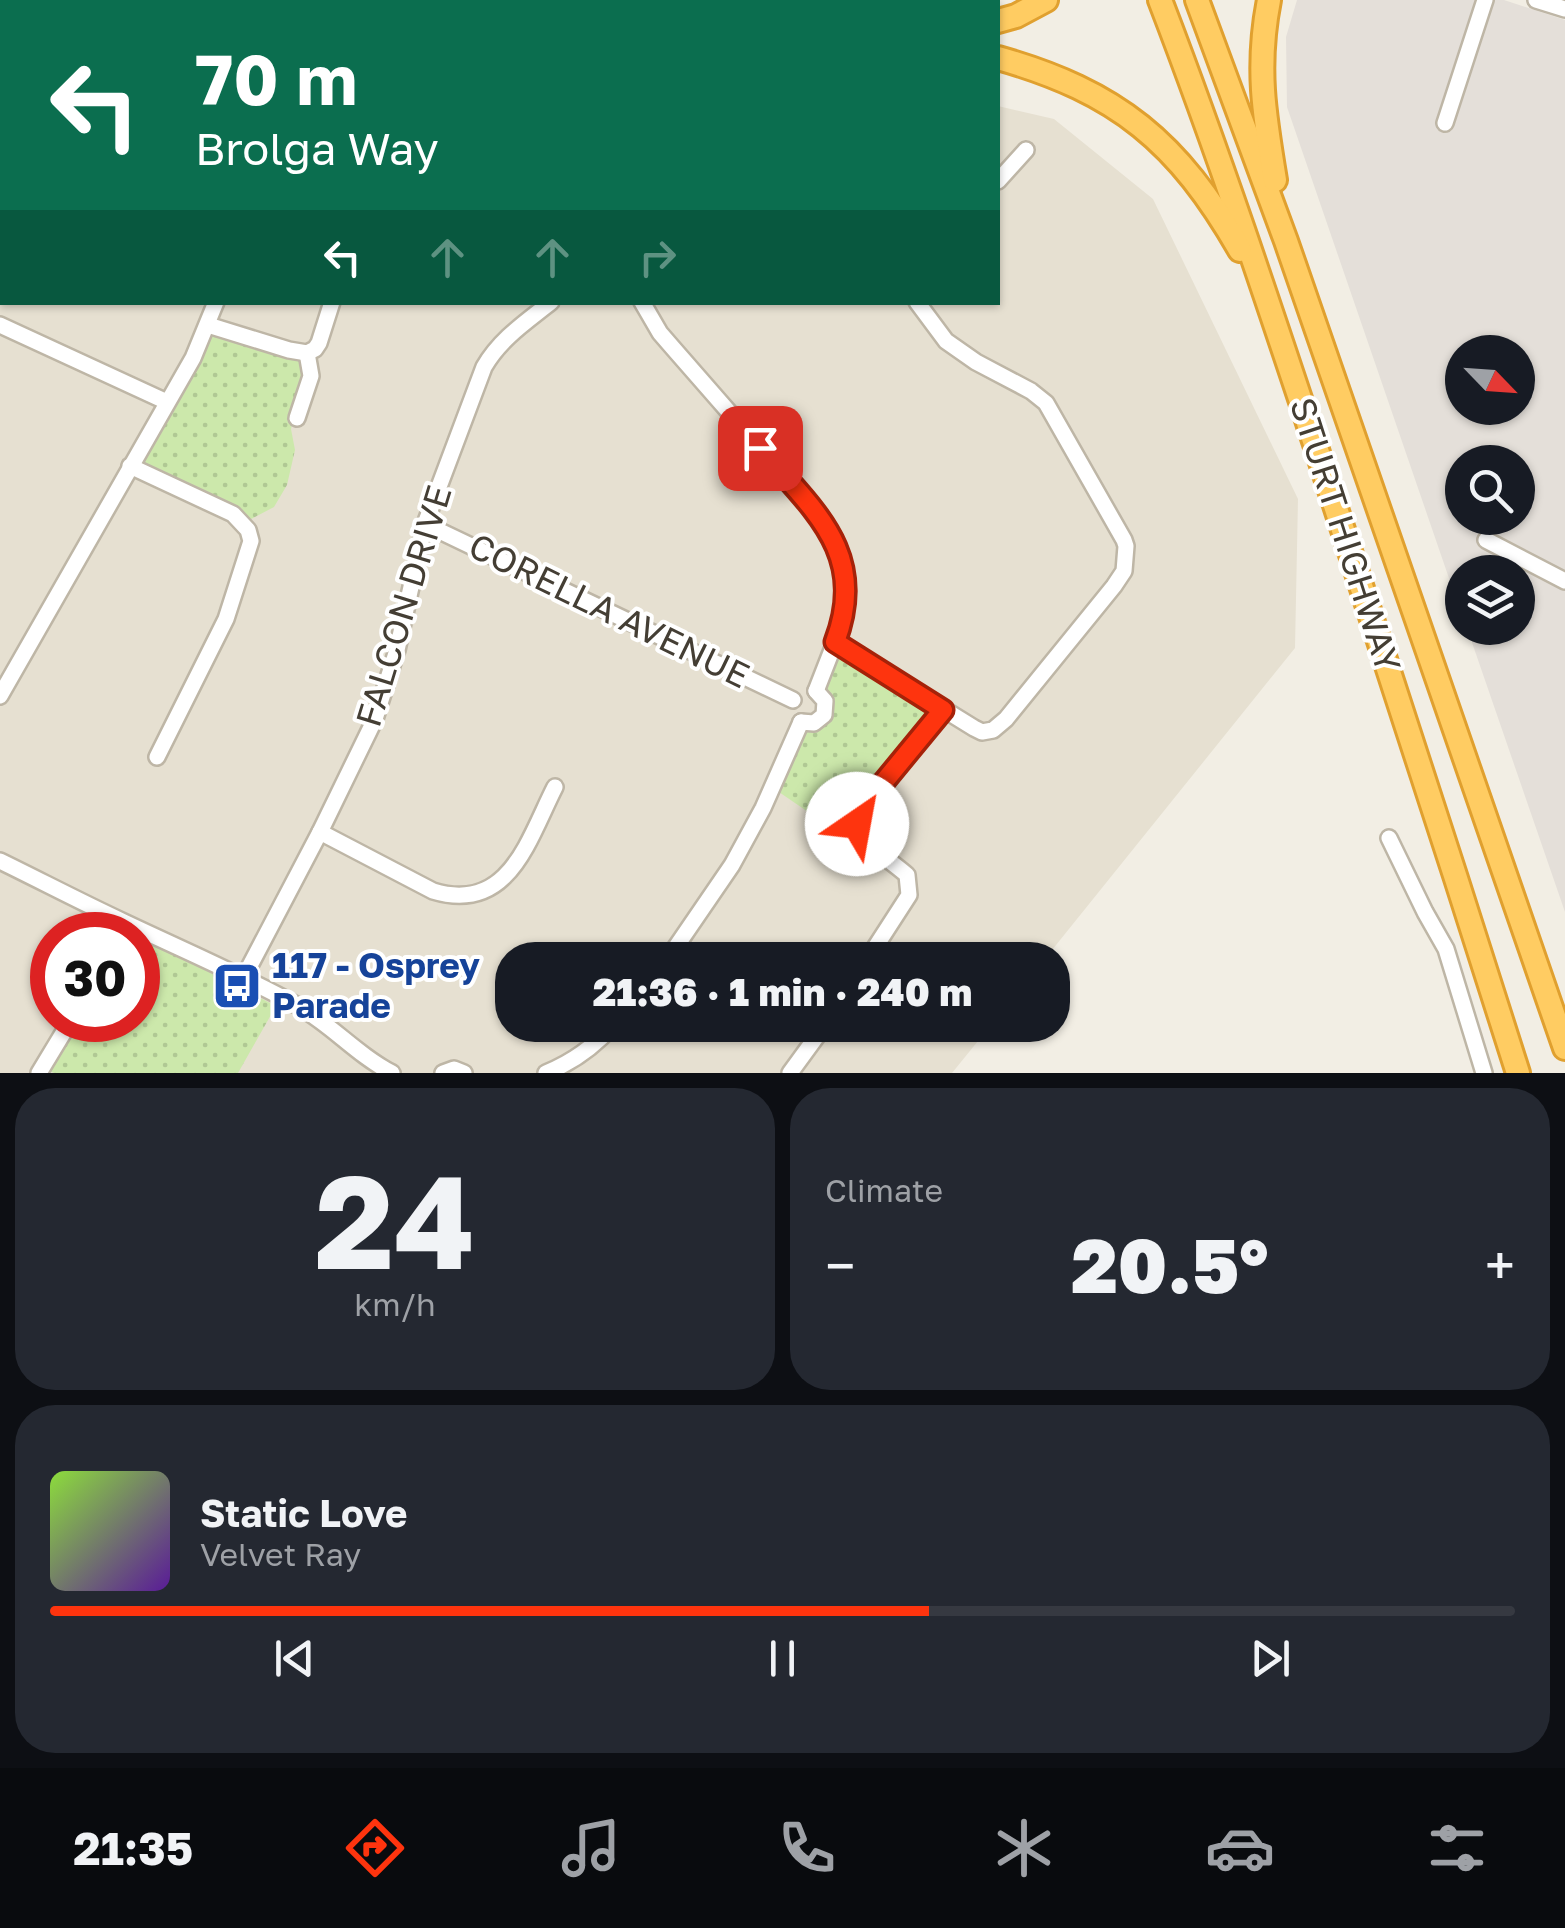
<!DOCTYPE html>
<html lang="en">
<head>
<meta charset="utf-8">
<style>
	:root { --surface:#171b24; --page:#242831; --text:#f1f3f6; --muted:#9ea1a6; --line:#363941; --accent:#fe340e }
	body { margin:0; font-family:"Golos Text",sans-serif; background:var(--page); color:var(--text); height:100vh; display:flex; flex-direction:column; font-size:38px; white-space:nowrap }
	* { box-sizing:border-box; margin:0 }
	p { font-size:32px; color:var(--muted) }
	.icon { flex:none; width:55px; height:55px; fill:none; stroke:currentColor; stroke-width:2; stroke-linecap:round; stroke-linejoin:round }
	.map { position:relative; height:1073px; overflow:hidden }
	.sheet { display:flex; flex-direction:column; gap:15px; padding:15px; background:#0d0f14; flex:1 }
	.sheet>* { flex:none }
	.top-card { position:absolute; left:0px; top:0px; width:1000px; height:305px; box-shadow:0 2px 8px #0004; background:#0b6e4f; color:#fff; overflow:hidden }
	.needle { width:65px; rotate:115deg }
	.buttons { position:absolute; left:1445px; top:335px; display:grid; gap:20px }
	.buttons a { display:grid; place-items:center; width:90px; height:90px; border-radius:50%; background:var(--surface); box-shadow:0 2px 8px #0004; font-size:50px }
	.speed { position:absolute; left:30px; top:912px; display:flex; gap:20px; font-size:50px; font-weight:700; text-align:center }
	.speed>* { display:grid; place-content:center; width:130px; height:130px; border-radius:50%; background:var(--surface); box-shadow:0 2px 8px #0004; line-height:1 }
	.speed .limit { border:15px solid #d22; background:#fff; color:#111 }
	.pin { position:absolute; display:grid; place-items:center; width:85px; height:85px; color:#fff; margin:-42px; border-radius:20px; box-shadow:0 5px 15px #0006 }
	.me { position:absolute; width:110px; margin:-55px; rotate:33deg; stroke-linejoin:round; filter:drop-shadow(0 0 8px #0008) }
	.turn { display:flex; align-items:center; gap:35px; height:210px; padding:0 30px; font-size:45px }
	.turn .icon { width:130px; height:130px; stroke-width:2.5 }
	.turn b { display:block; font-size:70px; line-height:85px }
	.lanes { display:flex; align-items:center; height:95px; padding:0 30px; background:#0003; justify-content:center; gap:50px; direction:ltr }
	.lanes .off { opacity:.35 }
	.big { font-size:75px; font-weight:800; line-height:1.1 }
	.sheet .tile { flex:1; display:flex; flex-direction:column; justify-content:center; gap:15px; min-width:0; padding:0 35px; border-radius:40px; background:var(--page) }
	.sheet .dial { align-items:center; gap:0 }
	.dial b { font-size:130px; line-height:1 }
	.song { display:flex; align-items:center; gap:30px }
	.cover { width:120px; height:120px; border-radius:15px; background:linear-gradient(135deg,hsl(90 70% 55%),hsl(270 70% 35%)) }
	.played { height:10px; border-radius:5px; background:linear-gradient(90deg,var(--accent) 60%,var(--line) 60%) }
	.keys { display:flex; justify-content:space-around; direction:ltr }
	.heat { display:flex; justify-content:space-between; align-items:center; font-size:55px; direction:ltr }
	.sheet .tiles { flex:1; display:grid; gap:15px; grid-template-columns:1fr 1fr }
	.tile:last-child { grid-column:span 2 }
	.trip { position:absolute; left:495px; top:942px; width:575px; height:100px; border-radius:40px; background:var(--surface); box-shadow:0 2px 8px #0004; font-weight:800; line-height:100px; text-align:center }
	.tab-bar { display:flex; height:160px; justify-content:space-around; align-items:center; background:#090b0e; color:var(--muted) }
	.tab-bar .icon { width:70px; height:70px }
	.tab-bar .current { color:var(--accent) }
	.tab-bar b { font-size:45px; color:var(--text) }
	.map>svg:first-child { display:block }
	.residential { fill:#e6e0d1; fill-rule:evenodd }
	.industrial { fill:#e4dfd9; fill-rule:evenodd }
	.green { fill:url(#green-dots) }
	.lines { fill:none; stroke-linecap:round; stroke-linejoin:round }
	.minor-casing { stroke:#beb6a6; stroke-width:20 }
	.highway-casing { stroke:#e0a02f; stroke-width:28 }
	.minor { stroke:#fff; stroke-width:15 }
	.highway { stroke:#ffcc62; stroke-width:22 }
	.route-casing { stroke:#a52209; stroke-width:25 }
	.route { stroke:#fe340e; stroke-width:18 }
	.labels { text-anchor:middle; stroke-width:8; stroke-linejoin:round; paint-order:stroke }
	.street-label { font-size:35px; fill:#443e34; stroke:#fff }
	.transit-label { font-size:35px; font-weight:bold; fill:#164399; stroke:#fff; text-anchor:start }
</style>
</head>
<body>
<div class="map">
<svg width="1565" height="1073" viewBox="0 0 1565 1073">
	<defs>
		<pattern id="green-dots" width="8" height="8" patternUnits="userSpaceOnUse" patternTransform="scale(2.5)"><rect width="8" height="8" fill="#cce8ab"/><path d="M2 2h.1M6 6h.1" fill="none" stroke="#b0c894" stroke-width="1.8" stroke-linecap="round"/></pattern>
	</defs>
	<rect width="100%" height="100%" fill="#f2eee4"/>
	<g class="residential">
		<path d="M183,0H794L797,2H185Z"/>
		<path d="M998,106L1054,119L1153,199L1298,499L1295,648L1044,960H512V1025H991L952,1073H0V257L2,252V302H998ZM52,935H138V1020H52Z"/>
	</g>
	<path class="industrial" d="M1297,0H1504L1565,20V912L1467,628H1518V572H1462V616L1287,107L1286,37ZM1462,352H1518V408H1462ZM1462,462H1518V518H1462Z"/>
	<g class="green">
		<path d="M212,333L304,358L306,368L291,429L295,450L287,485L274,507L251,519L139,462L194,370Z"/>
		<path d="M839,654L932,709L930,717L844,832L833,829L776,790L804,729L820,725C822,703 822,669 839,654Z"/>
		<path d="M138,936L276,1006L238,1073H54L44,1068L74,1020H138Z"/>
	</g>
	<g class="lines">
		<g class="minor-casing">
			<g id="minor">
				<path d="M143,0V2"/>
				<path d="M297,0L298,2"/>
				<path d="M535,0L536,2"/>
				<path d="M663,0L664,2"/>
				<path d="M1536,0L1565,9"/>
				<path d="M184,2V0"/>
				<path d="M1445,123L1485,0"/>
				<path d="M998,181L1026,150"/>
				<path d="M642,302L660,333L673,348L812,507L840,553L847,599L841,627L816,691"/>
				<path d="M0,325L167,402"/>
				<path d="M208,325L289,350L307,353L315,349L319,343L332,302"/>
				<path d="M297,418L311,376L307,353"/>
				<path d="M130,466L233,514L248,530L251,541L226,619L157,757"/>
				<path d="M425,524L793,700"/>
				<path d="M1486,540L1565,581"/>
				<path d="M835,642L974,728L982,732L993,730L1006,719L1114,586L1124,571L1126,546L1124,540L1046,403L1031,391L976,362L946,341L917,302"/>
				<path d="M0,696L193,358L216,302"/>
				<path d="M801,722L814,723L824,715L825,701L816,691"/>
				<path d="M320,832L433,891C509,914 528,840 555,787"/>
				<path d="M1389,838L1425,912L1446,949L1484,1073"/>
				<path d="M0,861C41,881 83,903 124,922C183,950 242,975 298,1006C332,1025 357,1055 392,1073"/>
				<path d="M667,960L732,865L763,808L801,722"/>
				<path d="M867,960L909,895L907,875C895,864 864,844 858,830C855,821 859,813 864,807L943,709"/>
				<path d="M244,977L320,832L375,719L397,650L425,524L484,367C500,339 526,322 551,302"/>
				<path d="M39,1073L71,1020"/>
				<path d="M443,1073L454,1069L464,1073"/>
				<path d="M546,1073C573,1062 594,1047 613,1025"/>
				<path d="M790,1073L825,1025"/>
			</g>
		</g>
		<g class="highway-casing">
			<g id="highway">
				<path d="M867,0L869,2"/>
				<path d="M899,0L903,2"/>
				<path d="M1160,0C1218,151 1269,305 1320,459C1387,663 1453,868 1518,1073"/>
				<path d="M1197,0L1286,241L1565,1048"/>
				<path d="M1269,0C1256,66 1264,114 1275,180"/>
				<path d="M998,21L1016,16L1046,0"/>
				<path d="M998,58C1118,92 1178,142 1240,250"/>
			</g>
		</g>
		<use href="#minor" class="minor"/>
		<use href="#highway" class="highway"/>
	</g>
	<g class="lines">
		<g class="route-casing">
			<path id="route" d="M760,448C813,510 869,553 835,642L943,710L864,806L860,813L857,824"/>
		</g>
		<use href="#route" class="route"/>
	</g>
	<defs>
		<g id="bus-square" transform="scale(2.5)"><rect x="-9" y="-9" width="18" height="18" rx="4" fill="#1a4fb4" stroke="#fff"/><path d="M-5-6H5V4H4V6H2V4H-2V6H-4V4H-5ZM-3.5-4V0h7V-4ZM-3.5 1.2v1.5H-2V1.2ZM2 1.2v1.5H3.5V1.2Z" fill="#fff"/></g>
	</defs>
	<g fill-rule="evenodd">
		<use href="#bus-square" x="237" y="986"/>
	</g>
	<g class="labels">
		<g class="street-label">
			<text transform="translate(1345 535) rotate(72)" y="12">STURT HIGHWAY</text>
			<text transform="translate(404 606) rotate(-73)" y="12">FALCON DRIVE</text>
			<text transform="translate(609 611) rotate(26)" y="12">CORELLA AVENUE</text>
		</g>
		<g class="transit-label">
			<text x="272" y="978">117 - Osprey<tspan x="272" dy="40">Parade</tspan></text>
		</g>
	</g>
</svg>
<div class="buttons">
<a><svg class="needle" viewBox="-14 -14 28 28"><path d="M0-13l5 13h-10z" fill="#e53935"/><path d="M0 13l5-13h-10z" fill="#9ea1a6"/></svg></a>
<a><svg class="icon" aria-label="search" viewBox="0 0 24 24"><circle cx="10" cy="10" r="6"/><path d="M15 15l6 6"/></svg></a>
<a><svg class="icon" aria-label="layers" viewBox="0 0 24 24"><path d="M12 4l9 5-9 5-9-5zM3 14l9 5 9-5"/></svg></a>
</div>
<div class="speed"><div class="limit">30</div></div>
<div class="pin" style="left:760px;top:448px;background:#d93025"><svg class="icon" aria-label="arrive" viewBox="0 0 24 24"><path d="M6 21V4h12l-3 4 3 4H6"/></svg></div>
<svg class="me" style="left:857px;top:824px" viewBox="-20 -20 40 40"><circle r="19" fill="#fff"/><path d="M0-13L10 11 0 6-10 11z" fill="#fe340e"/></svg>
<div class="trip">21:36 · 1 min · 240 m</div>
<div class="top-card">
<div class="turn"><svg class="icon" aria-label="left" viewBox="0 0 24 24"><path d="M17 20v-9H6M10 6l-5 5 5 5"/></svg><div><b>70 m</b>Brolga Way</div></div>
<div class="lanes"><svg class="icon" aria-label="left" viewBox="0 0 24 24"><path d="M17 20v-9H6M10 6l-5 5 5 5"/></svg><svg class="icon off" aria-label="ahead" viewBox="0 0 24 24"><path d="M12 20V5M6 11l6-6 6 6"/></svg><svg class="icon off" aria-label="ahead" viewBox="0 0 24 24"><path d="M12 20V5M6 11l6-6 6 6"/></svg><svg class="icon off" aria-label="right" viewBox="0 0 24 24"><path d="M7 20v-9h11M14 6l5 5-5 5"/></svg></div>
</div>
</div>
<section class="sheet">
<div class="tiles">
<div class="tile dial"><b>24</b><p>km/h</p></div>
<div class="tile"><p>Climate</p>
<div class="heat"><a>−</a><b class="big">20.5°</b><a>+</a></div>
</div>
<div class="tile">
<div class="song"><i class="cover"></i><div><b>Static Love</b><p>Velvet Ray</p></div></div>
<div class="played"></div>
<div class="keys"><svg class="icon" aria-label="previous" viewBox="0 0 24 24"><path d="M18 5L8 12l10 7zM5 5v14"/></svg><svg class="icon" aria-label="pause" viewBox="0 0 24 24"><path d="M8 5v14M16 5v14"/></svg><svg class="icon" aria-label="next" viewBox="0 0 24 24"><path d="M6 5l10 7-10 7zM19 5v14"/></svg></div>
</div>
</div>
</section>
<nav class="tab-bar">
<b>21:35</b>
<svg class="icon current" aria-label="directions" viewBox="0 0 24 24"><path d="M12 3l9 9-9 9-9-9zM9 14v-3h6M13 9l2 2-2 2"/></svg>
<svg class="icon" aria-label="music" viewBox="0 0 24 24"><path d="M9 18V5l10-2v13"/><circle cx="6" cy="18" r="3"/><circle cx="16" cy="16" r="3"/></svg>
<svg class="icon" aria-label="phone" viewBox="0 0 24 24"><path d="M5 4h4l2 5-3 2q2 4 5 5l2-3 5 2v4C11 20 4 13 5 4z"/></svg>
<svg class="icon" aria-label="climate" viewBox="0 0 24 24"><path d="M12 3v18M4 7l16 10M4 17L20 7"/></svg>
<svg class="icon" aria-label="car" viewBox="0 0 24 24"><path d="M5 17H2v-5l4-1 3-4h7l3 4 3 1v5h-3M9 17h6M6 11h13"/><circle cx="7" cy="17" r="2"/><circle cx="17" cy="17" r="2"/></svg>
<svg class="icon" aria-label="filters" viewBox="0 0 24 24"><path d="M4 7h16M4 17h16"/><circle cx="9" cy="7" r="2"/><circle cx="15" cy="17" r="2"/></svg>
</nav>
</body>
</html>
